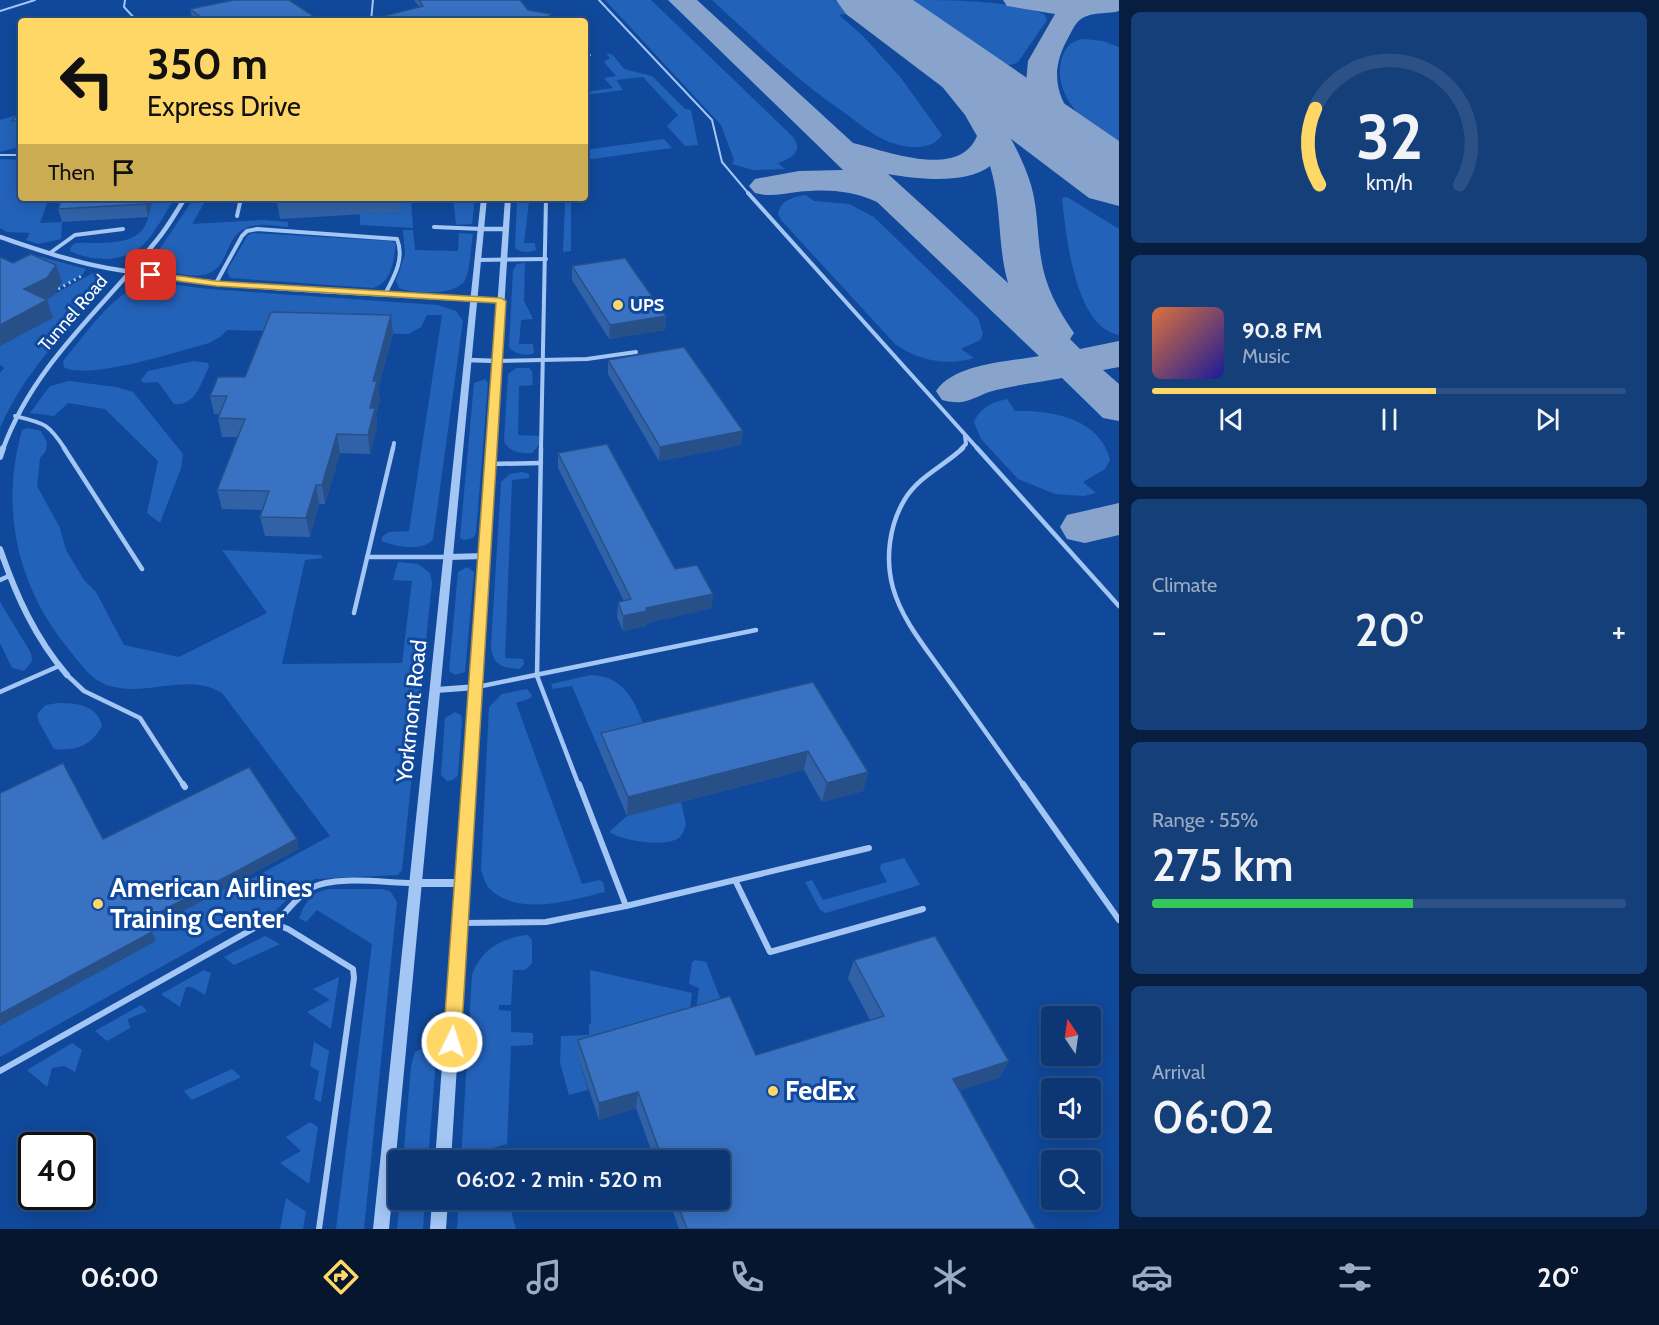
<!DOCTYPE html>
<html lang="en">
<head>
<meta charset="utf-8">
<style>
	:root { --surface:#0c3774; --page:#153f79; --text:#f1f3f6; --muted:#9aacc5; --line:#2c5186; --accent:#ffd767 }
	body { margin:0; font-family:Cabin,sans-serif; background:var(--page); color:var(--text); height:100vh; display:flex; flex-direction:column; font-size:22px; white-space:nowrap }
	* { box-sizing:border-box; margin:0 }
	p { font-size:20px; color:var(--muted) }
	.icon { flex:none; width:33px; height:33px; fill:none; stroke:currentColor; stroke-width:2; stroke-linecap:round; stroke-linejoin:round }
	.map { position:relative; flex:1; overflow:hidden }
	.side { display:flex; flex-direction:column; gap:12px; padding:12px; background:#071e40; width:540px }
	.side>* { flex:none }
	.banner { position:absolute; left:18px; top:18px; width:570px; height:183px; border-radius:6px; box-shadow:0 3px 15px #0003,0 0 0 2px var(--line); background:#ffd767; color:#111; overflow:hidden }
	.needle { width:39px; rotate:347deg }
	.tools { position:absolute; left:1041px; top:1006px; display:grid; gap:12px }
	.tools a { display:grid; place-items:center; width:60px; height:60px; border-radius:6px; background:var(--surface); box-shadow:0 3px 15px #0003,0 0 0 2px var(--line); font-size:30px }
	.speed { position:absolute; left:18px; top:1132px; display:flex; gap:12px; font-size:30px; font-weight:700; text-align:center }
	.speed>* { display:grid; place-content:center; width:78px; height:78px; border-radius:50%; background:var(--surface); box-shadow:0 3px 15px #0003,0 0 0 2px var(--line); line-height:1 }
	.speed .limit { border:3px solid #111; border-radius:9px; background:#fff; color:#111 }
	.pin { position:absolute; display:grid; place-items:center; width:51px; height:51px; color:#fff; margin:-26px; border-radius:12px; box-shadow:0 3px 9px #0006 }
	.me { position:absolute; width:66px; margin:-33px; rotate:4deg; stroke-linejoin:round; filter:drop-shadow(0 0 4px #0008) }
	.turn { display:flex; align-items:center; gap:21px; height:126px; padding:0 30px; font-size:27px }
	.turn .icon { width:78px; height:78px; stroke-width:2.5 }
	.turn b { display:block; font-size:42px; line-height:51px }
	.then { display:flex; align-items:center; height:57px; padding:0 30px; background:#0003; gap:12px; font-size:22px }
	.big { font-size:45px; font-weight:600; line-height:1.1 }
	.side .widget { flex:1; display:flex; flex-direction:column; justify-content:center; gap:9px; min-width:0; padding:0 21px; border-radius:9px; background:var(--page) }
	.side .dial { align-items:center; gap:0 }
	.dial svg { height:156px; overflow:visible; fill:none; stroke:var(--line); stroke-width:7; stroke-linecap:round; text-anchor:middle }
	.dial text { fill:var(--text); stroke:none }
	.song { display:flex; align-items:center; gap:18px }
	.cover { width:72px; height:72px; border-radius:9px; background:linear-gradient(135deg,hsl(20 70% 55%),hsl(240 70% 35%)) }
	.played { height:6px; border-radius:3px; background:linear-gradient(90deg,var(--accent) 60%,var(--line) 60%) }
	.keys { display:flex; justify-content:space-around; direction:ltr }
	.heat { display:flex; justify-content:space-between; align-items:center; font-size:33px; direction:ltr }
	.charge { height:9px; border-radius:4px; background:linear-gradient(90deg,#34c759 55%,var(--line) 0) }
	.trip { position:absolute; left:388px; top:1150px; width:342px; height:60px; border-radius:6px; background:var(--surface); box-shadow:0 3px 15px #0003,0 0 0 2px var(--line); font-weight:600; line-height:60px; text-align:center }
	.menu { display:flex; height:96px; justify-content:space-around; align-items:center; background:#05162e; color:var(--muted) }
	.menu .icon { width:42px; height:42px }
	.menu .current { color:var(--accent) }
	.menu b { font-size:27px; color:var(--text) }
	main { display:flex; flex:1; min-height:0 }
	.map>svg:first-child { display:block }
	.green { fill:#2362b9 }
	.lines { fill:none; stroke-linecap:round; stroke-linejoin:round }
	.taxiway { fill:#88a4cd; fill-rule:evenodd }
	.runway { fill:#88a4cd; fill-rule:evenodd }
	.path { stroke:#a3c6f5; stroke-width:3; stroke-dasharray:2 4; stroke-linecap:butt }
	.service-far3 { stroke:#a3c6f5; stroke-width:2 }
	.service-far2 { stroke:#a3c6f5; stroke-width:4 }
	.service-far1 { stroke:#a3c6f5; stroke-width:4.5 }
	.service { stroke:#a3c6f5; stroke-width:6 }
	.minor-far2 { stroke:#a3c6f5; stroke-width:4.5 }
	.minor-far1 { stroke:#a3c6f5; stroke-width:6 }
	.minor { stroke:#a3c6f5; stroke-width:8 }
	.tertiary { fill:#a3c6f5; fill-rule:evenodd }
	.wall { fill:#3162a7 }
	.shaded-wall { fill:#285088 }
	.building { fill:#3972c2; stroke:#285088; stroke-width:1.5 }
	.route { fill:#ffd767; stroke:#a68c43; stroke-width:1.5 }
	.poi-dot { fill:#ffd767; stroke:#10499b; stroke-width:2 }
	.labels { text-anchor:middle; stroke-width:6; stroke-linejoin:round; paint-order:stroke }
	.far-poi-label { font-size:18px; font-weight:bold; fill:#fff; stroke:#10499b; text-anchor:start }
	.far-street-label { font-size:18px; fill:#fff; stroke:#10499b }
	.street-label { font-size:22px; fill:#fff; stroke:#10499b }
	.near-poi-label { font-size:27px; font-weight:bold; fill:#fff; stroke:#10499b; text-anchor:start }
</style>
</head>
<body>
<main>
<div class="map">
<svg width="1119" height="1229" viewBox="0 0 1119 1229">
	<rect width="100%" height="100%" fill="#10499b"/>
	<g class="green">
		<path d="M605,0H651L793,137C804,152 791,158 778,163L785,169L753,170L732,164L734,160L721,125Z"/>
		<path d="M712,0H834L852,13L839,15L862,35L901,78L942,135C931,153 900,148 883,139C870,133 857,122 845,113C796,80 755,39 712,0Z"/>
		<path d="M909,0C948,0 1010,0 1044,14L1047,20L1018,62C1007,69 1000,60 989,59Z"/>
		<path d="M1084,39L1103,41L1119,47V149C1090,129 1048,95 1063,55C1068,44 1072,41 1084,39Z"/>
		<path d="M606,53L613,55L624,69L652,76L685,109L691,110L698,145L685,146L667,126L678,115L643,77L616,80L623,90L585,95V92L613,88L604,78L616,76L604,62L610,58Z"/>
		<path d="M21,114V142L15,148L0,152V120Z"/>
		<path d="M664,139L672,148L585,160V150Z"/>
		<path d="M0,159L21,160V198H49L40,223L62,222L61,239L38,244L26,240L30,233L7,232L0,228Z"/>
		<path d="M806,195L814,201L849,204L874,217L978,318L983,334L980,340L961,349L974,358C946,366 919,361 895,344L781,220L778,214C781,200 793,197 806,195Z"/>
		<path d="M1067,197L1119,229V335C1074,327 1066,233 1062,198Z"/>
		<path d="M153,198H175C165,213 155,233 143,245C124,263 92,262 70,251V248L75,243C94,242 130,247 143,229C149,221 150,208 153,198Z"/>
		<path d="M194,198H207L192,224L263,220L288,222V227C275,226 258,222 246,228C219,239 234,281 187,275C174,273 163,272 152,264L153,259Z"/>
		<path d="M400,198L411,200L413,228L360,225V214L400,212Z"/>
		<path d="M453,198H475L472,224L456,225Z"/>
		<path d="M517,198H541L529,201L524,243H535L536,250C530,253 520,253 515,248Z"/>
		<path d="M554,198H576L578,200L571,201V251L563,252L565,203L553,202Z"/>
		<path d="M403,230H413L415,250L458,251L459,233L473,234C471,245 470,271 465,280C456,296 414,294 399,288L396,281L405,254Z"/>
		<path d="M253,233L392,241L396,244C393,262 392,282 373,288L230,278L227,272L229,267L248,235Z"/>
		<path d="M30,254L86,269L83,274L49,294L11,263Z"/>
		<path d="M525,263L524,301L533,319L521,320L519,344H533L534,353C527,357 514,354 509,347L513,270L517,264Z"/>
		<path d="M95,272L101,274L107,282L105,287C66,331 24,372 0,428V373L4,368L0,365V346L31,307Z"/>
		<path d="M151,282L209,289L438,305L456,311L463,321L433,539C424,552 395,547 382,541V537L389,532L409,531L442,315H427L421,327L409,334L227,330L220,337L209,343C180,351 87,381 64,367L63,361C87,333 114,289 151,282Z"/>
		<path d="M194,361L208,363L209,367C200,384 196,406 174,404L158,382L144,383L141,380L148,371Z"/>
		<path d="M516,368H529L532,371L533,385L519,386L518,435L539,436V445L532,453C522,454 508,452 504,441L508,374Z"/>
		<path d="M485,379L488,383L476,533L473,538L464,540L460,538L474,383Z"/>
		<path d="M69,381L116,387L133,392L183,454L181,468L160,523L147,513L158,461L105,409L68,403L54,416L30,413L50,386Z"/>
		<path d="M1007,399L1015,411C1051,410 1100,418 1110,460L1105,469L1083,482L1096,493L1084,496L1055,494L1018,479L981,439L974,422C981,407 991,403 1007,399Z"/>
		<path d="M28,428L41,431L47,442L46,451L40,458L37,486L60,528L66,550L84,580L96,592L124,645L179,657L267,613L222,550L321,555L323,558L305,560L282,664L402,663L412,581L393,580L398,562L418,564L430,573L432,583L402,870L398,875L315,879L302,886L275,911L254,915L0,1057V1026L149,929L243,879L246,882L330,836L222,693C188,672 147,697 110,686C90,680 80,663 67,647C17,585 0,508 22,430Z"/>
		<path d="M522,472L529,474V478L512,480L505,658L523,659L524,664L520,669C503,668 493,666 491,646L501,482L510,474Z"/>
		<path d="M467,567L474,572L465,672L455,675L449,671L458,572Z"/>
		<path d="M0,602L31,653L32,661L24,671L12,668L0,643Z"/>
		<path d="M591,675C631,677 636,709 650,740L600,752L572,686L553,689L551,684Z"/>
		<path d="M527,689L532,695L531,698L516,703L582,884L599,880L603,882L605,892C570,900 517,918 488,887C485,883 483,875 481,870L489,707L502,694Z"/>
		<path d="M58,703C77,703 97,705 102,726C91,746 76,751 54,749L39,722L37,714L46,705Z"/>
		<path d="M455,712L461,715L462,720L458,775L453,780L447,781L441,775L445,718Z"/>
		<path d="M681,802L686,824C685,828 683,834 680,837C668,848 624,841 611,833L610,831L627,816Z"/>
		<path d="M904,858L920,885L826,913L820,910L805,882L812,880L823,900L887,882L880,869L881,864Z"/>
		<path d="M331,889H382L390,891L397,902L364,1229H336L372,944L317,910L306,922L299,918C306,901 312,891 331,889Z"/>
		<path d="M528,935L532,940V963L525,970H513L511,1005H499V1010L511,1011V1032L533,1033V1045L511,1046L507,1144L493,1148L495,1157L523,1149L527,1151L528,1161H461L472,975C480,950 503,937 528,935Z"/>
		<path d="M265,936L280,944L234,965L224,957Z"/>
		<path d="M695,960L706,962L726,1013L694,1022L699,988L689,984L692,962Z"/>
		<path d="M204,970L211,973L205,995L192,987H186L180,1007L161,994Z"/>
		<path d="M590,970L692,993L688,1024L578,1057L588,1090L569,1095L560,1063L561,1036L589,1035V1024H591Z"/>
		<path d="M339,977L331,1029L307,1012L330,1000L313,989Z"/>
		<path d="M141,1005L147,1011L128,1019L130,1028L107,1041L95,1031Z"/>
		<path d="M314,1042L329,1051L321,1102L314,1099L319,1071L310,1066Z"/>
		<path d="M72,1043L82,1050L75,1072L64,1066L52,1068L47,1087L27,1070Z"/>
		<path d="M427,1046L434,1050L436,1058L428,1161H403L411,1066L415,1052Z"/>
		<path d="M232,1069L241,1077L192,1100L184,1091Z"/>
		<path d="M310,1122L318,1127L309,1184L280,1163L301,1151L286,1137Z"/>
		<path d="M286,1198L306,1212L303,1229H280Z"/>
		<path d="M400,1200H425L423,1229H397Z"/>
		<path d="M459,1200H508L516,1229H457Z"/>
	</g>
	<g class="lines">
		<g class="taxiway">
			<path d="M668,0H697L853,143C887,151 959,180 977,136L965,115L936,79L877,16L881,10L891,8L901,10C953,60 1009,114 1031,185C1038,209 1037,234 1041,258C1045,286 1058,310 1074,333L1070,339L1080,349L1119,341V367L1103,370L1119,384V421L1103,418L1062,378C1040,382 1017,385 996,390C973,396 968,407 942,400L936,391C955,363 1008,362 1039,356L877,202C850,190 826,189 797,192C782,194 769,197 755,193L749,186L755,179L799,171L843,170ZM990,166C1002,205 997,244 1008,283L888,174C917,179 965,185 990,166Z"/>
			<path d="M1003,0H1119V11C1109,14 1097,12 1087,16C1076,19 1072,31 1067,40C1038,93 1078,126 1114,161L1119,168L1114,175L1102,178L1090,175L1049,131L1030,97L1026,83L1028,61L1055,14L1007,6Z"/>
			<path d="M1119,503V535L1085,543L1067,539L1060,527L1067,515Z"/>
		</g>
		<path class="runway" d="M836,0H913L1119,141V206L1089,198L846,14Z"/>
		<path class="path" d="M53,292L83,275"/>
		<g class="service-far3">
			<path d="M125,0L124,7L137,21"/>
			<path d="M599,0L712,120L722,162L749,194"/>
			<path d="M0,11L35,0"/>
			<path d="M371,21L373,0"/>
			<path d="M585,54L590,55"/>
			<path d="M0,155H21"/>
		</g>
		<g class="service-far2">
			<path d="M748,193L978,449"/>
			<path d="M237,216L241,198"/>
			<path d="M434,227L482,229"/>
			<path d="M50,253L75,235L123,229"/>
			<path d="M479,260L546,259"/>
			<path d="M216,283L242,236L247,231L257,229L397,239C405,258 394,277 385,294"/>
			<path d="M497,361L587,359L636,352"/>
			<path d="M15,416C44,423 48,423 65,449"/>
			<path d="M393,449L394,443"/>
			<path d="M541,449L546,198"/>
			<path d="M961,449L966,444L965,436"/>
		</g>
		<g class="service-far1">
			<path d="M64,448L142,569"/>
			<path d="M541,448L537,676L579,786"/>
			<path d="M963,448C944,466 919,476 905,499C889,525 885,559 893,588C902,620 925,647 944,674C971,711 997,748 1024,786"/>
			<path d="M977,448L1119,606"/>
			<path d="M490,464L541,463"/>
			<path d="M367,557H449"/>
			<path d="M0,580L9,576"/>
			<path d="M354,613L393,448"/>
			<path d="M67,675L84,691L140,718L184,786"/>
			<path d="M477,687L756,630"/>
			<path d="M0,692L59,666"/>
		</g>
		<g class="service">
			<path d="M183,784L185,787"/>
			<path d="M1023,784L1119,920"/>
			<path d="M735,880L770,952L923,909"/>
			<path d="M626,906L869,848"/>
			<path d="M460,923L546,922L626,906L579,784"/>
			<path d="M275,924C286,912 297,897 311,888C335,875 386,883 413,883"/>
			<path d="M0,1071L258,926L275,924L288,929L353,969L354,978L319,1229"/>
		</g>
		<g class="minor-far2">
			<path d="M482,229H505"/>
			<path d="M0,237C39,250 78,264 119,270C245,291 374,293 501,301"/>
			<path d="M469,360L497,361"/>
			<path d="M3,449C34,364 102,309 157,240C168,227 176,212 185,198"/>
		</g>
		<g class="minor-far1">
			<path d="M0,457L3,448"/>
			<path d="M0,549C16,595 35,638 67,675"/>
			<path d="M449,557L485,556"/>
			<path d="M436,690L477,687"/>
		</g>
		<path class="minor" d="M416,883H461"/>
		<g class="tertiary">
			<path d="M481,198H487L389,1229H373Z"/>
			<path d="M505,198H511L451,1161H435Z"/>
			<path d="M432,1200H448L446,1229H430Z"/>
		</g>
	</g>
	<g class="wall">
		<path d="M414,0H520L528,10L551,21H380V17L419,7Z"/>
		<path d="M190,9L321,21H193Z"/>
		<path d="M21,110V137H18L12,121Z"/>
		<path d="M153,198L148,217L62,222L58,209Z"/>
		<path d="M277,198H400L401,212L280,219L277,202Z"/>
		<path d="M572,266L666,316L665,330L609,339L572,280Z"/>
		<path d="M391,315L393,333L378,389L380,400L376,414L377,427L370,454L340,453L325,504H319L310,537L265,536L260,517L263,510L222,509L217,490L237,437H222L218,418L219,414H214L210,396L245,377Z"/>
		<path d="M608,360L743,431L741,445L659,461L608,374Z"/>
		<path d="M558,453L675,569L712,608L646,623V626L623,631L617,617L618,602L624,601L558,468Z"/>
		<path d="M813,682L868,772L863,791L822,802L804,770L627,816L600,752L601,733Z"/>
		<path d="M854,960L1009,1061L999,1078L960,1090L1036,1229H679L669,1200H720V1161H655L636,1108L599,1120L578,1057V1040L756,1055L870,1020L848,978Z"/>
	</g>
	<g class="shaded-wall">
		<path d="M551,14V21H543Z"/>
		<path d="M146,198H153L148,217L145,204Z"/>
		<path d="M56,265L62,282L53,296L30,307L24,289Z"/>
		<path d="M47,300L53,318L0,346V325Z"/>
		<path d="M391,315L393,333L378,389L380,400L376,414L377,427L370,454L368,435L373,381Z"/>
		<path d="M666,316L665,330L609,339L610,325Z"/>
		<path d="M743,431L741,445L659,461L660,447Z"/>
		<path d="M337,434L340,453L325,504L322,485Z"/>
		<path d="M316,485L319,504L310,537L306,518Z"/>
		<path d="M713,594L712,608L646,623V626L623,631V616L646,608Z"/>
		<path d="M808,751L804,770L627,816L628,797Z"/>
		<path d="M868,772L863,791L822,802L827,783Z"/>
		<path d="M297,839L299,849L149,929L145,920Z"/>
		<path d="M152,932L156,941L0,1026V1014Z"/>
		<path d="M1009,1061L999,1078L945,1095L953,1079Z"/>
		<path d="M638,1092L636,1108L599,1120V1103Z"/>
	</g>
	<g class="building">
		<path d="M234,0H289L321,21H206L190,9Z"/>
		<path d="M419,0H520L528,10L551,14L543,21H387L380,17L423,6Z"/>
		<path d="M21,110V121H12Z"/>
		<path d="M62,198H146L145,204L58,209Z"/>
		<path d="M277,198H341L277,202Z"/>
		<path d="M31,254L56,265L47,278L24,289L47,300L0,325V257L13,263Z"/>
		<path d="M625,258L666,316L610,325L572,266Z"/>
		<path d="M271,312L391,315L373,381H377L370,408H375L368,435L337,434L322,485H316L306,518L260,517L269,491L217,490L245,419L218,418L227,396H210L218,377H245Z"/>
		<path d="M684,347L743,431L660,447L608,360Z"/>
		<path d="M607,444L675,569L697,565L713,594L646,608L647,611L623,616L618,602L631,599L558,453Z"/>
		<path d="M813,682L868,772L827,783L808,751L628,797L601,733Z"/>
		<path d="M63,763L103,839L249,767L297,839L145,920L152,932L0,1014V793Z"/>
		<path d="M935,936L1009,1061L953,1079L1036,1229H687L676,1200H720V1161H663L638,1092L599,1103L578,1040L730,996L756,1055L884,1016L854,960Z"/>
	</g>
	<path class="route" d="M151,272L216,281L501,298L506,301L461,1042L458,1048L452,1051L445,1048L443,1042L496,303L216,286L147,277L146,275Z"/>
	<g class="poi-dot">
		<circle cx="618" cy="305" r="6"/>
		<circle cx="98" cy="904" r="6"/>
		<circle cx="773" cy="1091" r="6"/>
	</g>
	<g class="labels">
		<g class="far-poi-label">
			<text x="630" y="311">UPS</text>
		</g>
		<g class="far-street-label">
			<text transform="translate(73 313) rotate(-49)" y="6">Tunnel Road</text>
		</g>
		<g class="street-label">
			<text transform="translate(411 711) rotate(-84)" y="8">Yorkmont Road</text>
		</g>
		<g class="near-poi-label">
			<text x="110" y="897">American Airlines<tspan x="110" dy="31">Training Center</tspan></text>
			<text x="785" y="1100">FedEx</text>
		</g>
	</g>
</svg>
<div class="tools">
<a><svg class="needle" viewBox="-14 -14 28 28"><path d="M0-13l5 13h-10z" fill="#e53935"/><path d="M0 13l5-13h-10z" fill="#9aacc5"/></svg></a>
<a><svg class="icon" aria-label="sound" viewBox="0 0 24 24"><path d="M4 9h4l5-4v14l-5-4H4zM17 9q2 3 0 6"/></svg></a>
<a><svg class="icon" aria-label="search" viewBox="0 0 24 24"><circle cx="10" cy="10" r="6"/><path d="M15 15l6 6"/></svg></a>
</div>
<div class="speed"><div class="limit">40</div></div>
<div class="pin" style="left:151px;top:275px;background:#d93025"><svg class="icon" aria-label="arrive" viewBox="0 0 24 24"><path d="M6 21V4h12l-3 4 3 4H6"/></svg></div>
<svg class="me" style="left:452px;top:1042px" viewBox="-20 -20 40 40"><circle r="17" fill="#ffd767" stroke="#fff" stroke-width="3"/><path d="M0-11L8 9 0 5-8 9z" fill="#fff"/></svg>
<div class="trip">06:02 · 2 min · 520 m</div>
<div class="banner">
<div class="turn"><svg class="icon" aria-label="left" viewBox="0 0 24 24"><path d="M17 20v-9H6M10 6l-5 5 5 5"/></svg><div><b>350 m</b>Express Drive</div></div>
<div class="then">Then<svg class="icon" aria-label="arrive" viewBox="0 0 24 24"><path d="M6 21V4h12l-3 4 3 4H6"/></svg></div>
</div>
</div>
<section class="side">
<div class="widget dial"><svg viewBox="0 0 100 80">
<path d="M14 69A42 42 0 1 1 86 69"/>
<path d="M14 69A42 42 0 0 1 12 30" stroke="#ffd767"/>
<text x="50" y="56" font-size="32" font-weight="700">32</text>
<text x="50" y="72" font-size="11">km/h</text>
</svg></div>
<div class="widget">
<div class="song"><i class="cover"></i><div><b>90.8 FM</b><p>Music</p></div></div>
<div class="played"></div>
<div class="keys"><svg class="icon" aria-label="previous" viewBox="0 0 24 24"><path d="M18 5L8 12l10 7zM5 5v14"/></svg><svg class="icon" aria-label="pause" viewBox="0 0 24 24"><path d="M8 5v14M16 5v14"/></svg><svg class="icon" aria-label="next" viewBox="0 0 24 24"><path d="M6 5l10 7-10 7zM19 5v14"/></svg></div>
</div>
<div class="widget"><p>Climate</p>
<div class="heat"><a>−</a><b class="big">20°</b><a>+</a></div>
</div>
<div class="widget"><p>Range · 55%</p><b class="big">275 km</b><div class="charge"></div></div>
<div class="widget"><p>Arrival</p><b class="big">06:02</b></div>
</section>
</main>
<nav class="menu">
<b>06:00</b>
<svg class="icon current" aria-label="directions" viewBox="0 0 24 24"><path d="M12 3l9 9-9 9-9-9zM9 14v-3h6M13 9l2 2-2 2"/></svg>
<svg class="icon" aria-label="music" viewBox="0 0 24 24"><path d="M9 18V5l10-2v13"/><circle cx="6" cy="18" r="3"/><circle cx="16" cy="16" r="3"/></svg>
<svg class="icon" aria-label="phone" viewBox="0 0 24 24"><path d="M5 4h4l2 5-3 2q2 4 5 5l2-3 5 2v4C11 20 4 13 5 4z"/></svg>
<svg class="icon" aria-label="climate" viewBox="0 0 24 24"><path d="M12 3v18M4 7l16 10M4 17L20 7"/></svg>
<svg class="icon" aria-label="car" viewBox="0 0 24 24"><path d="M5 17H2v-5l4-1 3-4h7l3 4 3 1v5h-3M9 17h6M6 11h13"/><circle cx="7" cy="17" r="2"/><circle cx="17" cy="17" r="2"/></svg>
<svg class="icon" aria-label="filters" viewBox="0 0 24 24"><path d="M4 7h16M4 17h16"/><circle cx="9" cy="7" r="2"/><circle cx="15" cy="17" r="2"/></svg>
<b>20°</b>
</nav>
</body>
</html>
